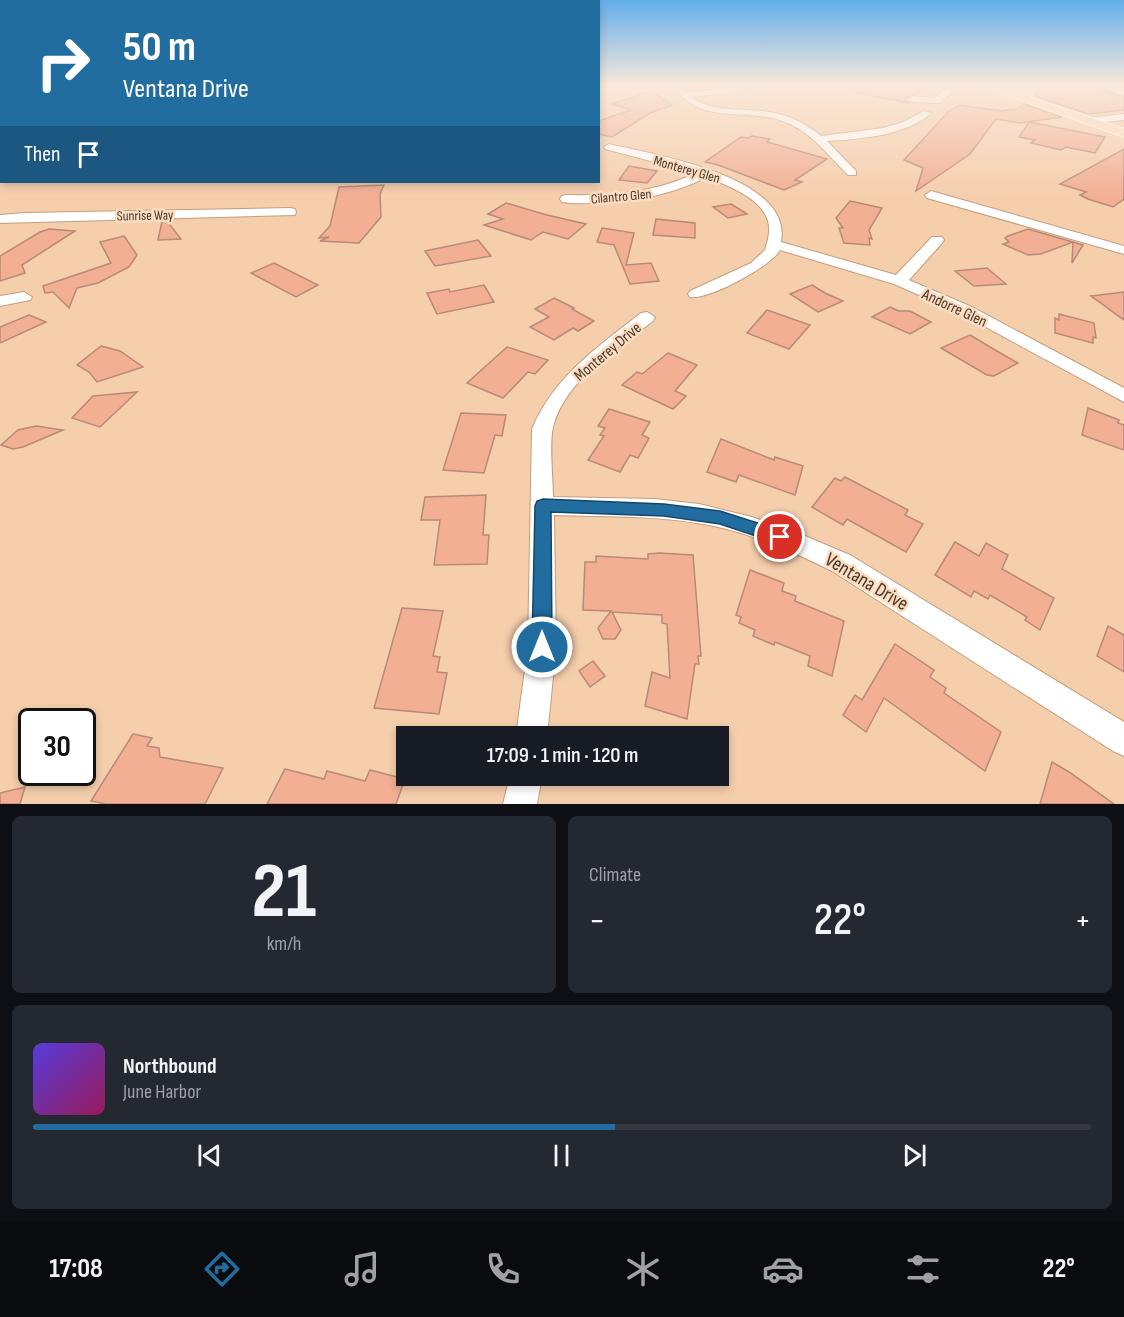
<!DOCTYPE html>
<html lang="en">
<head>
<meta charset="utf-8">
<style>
	:root { --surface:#171b24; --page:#242831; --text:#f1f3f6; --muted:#9ea1a6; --line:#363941; --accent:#226da0 }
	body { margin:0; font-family:"Sofia Sans Condensed",sans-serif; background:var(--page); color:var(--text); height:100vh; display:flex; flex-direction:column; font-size:22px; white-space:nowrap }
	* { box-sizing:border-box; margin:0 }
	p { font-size:20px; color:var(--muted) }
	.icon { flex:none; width:33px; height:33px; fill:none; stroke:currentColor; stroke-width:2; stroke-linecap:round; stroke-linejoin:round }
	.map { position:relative; height:804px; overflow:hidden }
	.details { display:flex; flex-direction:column; gap:12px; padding:12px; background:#0d0f14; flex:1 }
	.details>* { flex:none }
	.banner { position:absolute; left:0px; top:0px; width:600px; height:183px; box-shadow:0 3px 9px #0003; background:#226da0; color:#fff; overflow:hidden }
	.speed { position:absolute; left:18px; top:708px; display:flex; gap:12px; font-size:30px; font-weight:700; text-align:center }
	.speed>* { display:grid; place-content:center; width:78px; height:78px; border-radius:50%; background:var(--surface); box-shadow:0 3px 9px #0003; line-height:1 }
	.speed .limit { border:3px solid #111; border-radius:9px; background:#fff; color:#111 }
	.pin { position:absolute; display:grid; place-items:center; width:51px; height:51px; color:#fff; margin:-26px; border:3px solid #fff; border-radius:50%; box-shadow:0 2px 6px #0007 }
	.me { position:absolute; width:66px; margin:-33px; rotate:0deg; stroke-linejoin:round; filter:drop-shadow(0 0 4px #0008) }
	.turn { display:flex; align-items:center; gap:21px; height:126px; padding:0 24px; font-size:27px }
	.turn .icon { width:78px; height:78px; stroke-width:2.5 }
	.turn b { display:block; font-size:42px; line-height:51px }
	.then { display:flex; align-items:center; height:57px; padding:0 24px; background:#0003; gap:12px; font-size:22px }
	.big { font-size:45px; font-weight:600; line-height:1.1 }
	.details .card { flex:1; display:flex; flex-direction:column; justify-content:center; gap:9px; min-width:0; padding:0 21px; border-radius:9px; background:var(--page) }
	.details .dial { align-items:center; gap:0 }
	.dial b { font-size:78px; line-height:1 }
	.song { display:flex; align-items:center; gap:18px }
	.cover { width:72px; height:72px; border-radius:9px; background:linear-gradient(135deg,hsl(250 70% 55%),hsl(330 70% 35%)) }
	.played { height:6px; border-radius:3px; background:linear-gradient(90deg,var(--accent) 55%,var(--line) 55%) }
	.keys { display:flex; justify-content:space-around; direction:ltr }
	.heat { display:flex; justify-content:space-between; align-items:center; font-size:33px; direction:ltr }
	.details .tiles { flex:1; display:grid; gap:12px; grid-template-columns:1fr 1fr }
	.card:last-child { grid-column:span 2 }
	.trip { position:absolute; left:396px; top:726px; width:333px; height:60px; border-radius:0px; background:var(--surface); box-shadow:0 3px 9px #0003; font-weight:600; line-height:60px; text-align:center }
	.menu { display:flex; height:96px; justify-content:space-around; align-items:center; background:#090b0e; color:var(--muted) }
	.menu .icon { width:42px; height:42px }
	.menu .current { color:var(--accent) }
	.menu b { font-size:27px; color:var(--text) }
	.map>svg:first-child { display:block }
	.building { fill:#f2af94; stroke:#b88a77; stroke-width:1.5 }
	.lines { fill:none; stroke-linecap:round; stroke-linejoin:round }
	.minor-casing { stroke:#c39d7d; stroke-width:2 }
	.major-casing { stroke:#fff; stroke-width:2 }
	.minor { fill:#fff; fill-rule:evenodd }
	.major { fill:#fcdcbf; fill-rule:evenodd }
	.route { fill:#226da0; stroke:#164768; stroke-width:1.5 }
	.labels { text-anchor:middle; stroke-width:5; stroke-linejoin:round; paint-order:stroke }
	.far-street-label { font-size:14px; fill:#47382a; stroke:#fcddc1 }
	.street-label { font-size:16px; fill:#47382a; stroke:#fcddc1 }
	.near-street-label { font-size:20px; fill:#47382a; stroke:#fcddc1 }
</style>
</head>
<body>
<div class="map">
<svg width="1124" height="804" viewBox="0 0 1124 804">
	<rect width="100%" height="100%" fill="#f5ceac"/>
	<g class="building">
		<path d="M849,85H926L917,94L906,97L905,100L909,103L848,91Z"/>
		<path d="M1047,85H1087L1103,90L1124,98V110L1088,114L1034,96Z"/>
		<path d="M651,91L672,105L650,113L612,137L598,134V121L631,110L612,104Z"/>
		<path d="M1024,104L1062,117L1020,123L996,119L970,154L916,191L923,168L904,160L948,112L959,105L1001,111L1017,109Z"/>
		<path d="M1029,122L1105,137L1095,153L1066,147L1061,150L1031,143L1035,140L1019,137Z"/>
		<path d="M752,136L770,139L767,142L827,159L795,180L802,182L784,190L718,165L705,162L741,137L748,138Z"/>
		<path d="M1124,149V199L1113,207L1088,199L1080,195L1086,192L1060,184Z"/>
		<path d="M629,166L657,171L647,183L619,180Z"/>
		<path d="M384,185L380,194L381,217L359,243L320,241L329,237L319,238L330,226L339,187Z"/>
		<path d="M850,201L882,208L869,230L872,239L869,238L870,245L844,243L839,228H843L836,218Z"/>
		<path d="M506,203L547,215L586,224L568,239L543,232L531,240L484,225L503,219L488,214Z"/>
		<path d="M731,204L747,214L728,218L713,207Z"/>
		<path d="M656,219L695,223V238L653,235Z"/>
		<path d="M162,221H167L181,239L158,240Z"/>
		<path d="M602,228L634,233L626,265L651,263L659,281L630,284L614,245L597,242Z"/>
		<path d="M49,229L75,231L22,265L25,273L0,281V256L40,232Z"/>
		<path d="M1028,229L1083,245L1072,263L1073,242L1041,254L1028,255L1003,244L1009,242L1005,238L1008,236Z"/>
		<path d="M124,236L137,255L129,267L98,283L77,288L69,308L53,292L45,293L43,286L111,263L100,242Z"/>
		<path d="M478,240L491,256L435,266L425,251Z"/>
		<path d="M274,263L318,285L296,297L251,273Z"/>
		<path d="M987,268L1006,284L974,286L955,271Z"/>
		<path d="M484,285L494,302L437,314L427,293L449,289L450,292Z"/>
		<path d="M812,285L825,293L843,301L818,312L790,294Z"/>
		<path d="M1124,292V320L1091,296Z"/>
		<path d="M554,298L574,308L572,309L594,321L578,331L573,328L554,340L530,327L549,317L535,309Z"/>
		<path d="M890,307L899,311H910L931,322L910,334L872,317Z"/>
		<path d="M767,310L810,325L789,349L747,333Z"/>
		<path d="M1059,314L1094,323L1096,338L1093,337V343L1055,333V318L1059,320Z"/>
		<path d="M29,315L46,322L0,343V327Z"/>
		<path d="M970,335L990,347L1018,363L994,376L987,375L941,348Z"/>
		<path d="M101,346L120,351L143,367L97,382L89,372L77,365Z"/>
		<path d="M507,347L548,360L535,374L528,372L503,398L467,383Z"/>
		<path d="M668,353L697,365L675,391L686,396L673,409L622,385L637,372L642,374Z"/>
		<path d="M137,392L100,427L72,418L93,396Z"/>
		<path d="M1088,408L1119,420L1118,423L1124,425V450L1082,435Z"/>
		<path d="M609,409L650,422L642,435L649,438L638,458L630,455L620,472L588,460L604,436L600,435L605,428L598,426Z"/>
		<path d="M461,413L506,415L502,436L495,435L484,473L443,470Z"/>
		<path d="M36,426L63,430L23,447L13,449L1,445L18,430Z"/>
		<path d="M721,439L774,460L775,457L803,466L795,495L739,475L736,482L707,472Z"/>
		<path d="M845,477L908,510L905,515L923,524L906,552L847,519L843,525L812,507L835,478L841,481Z"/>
		<path d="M486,495L483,535H489L487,564L434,565L440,520H421L425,497Z"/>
		<path d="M955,542L979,556L986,543L1008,555L1002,569L1054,598L1040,630L1025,620L1027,617L990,595L988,599L974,591L971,597L935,575Z"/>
		<path d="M659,553L693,555L701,656H698L699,664H695L687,719L645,706L652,672L670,678L667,624L662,623V615L612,612L621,630L615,639H603L598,628L611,611L583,610L585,562H596V556L648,559V554Z"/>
		<path d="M750,570L784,583L782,591L796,596L795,601L844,621L832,676L808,666L810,656L775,642L774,645L753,636L755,630L739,623L741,617L736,615Z"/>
		<path d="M402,608L443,611L433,656L440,657L437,672L447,673L439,714L374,708Z"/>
		<path d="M1108,626L1124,635V672L1097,656Z"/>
		<path d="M895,644L934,670L930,677L946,688L944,693L1001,732L985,771L884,698L866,732L843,715L855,695L862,700Z"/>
		<path d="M593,661L605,676L590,687L579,671Z"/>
		<path d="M133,734L152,738L147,746L159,748L160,757L223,768L205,804H106L91,801Z"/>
		<path d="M1052,762L1069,772L1114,804H1040Z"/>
		<path d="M285,769L324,779L327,771L365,781L370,770L405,779L396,804H267Z"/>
		<path d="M25,787L20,804H0V793Z"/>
	</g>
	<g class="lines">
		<g class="minor-casing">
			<g id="minor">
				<path d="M672,85H681L686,92L756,85L740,92L691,97C713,113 744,108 769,112C789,115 805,123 821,136L883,128L903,122L924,111L932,113C904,136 861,139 827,141L856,171V175H848C830,157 813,135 790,124C748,104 705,130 672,85Z"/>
				<path d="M951,85H961L939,103L912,102L907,99L912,96L934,98Z"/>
				<path d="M1109,85L1124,90V96L1106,90L1105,88Z"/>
				<rect x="0" y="107" width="2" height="6"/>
				<path d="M1124,114V120L1087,124L1082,121L1087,118Z"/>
				<path d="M609,144C655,155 793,176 781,242L896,275L932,237H942L944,240L942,243L909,280L972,307L1124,388V402L960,313L894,284L780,250C772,266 707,301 690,297L688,294L690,291L751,263L765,250C767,243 770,234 769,226C766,199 728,186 707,177C671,195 634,202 594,203C584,203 572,204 562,202L560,199L562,196L566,195C612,196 654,193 696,173L605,149L604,147Z"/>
				<path d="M931,191L1124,246V254L927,198L925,195Z"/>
				<path d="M290,208L295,209L296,212L295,215L0,223V215L24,213Z"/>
				<path d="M24,292L32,297L30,300L0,306V296Z"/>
				<path d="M647,312L655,317L653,321C617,349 565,380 553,427C549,444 553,479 553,497L655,499L699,504L752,517L805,536L850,555L1124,722V756L1113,751L832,571C789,550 745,530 697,523C650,515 602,517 554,515L556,647L547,736H516L528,647L532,429C554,376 598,347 641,313Z"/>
				<path d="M510,776H542L537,804H503Z"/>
			</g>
		</g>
		<g class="major-casing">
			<path id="major" d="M978,85H995L1124,129V137Z"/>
		</g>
		<use href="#minor" class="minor"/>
		<use href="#major" class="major"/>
	</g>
	<linearGradient id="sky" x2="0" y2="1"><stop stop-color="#61aeea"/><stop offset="0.43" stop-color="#fae9da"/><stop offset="1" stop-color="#fae9da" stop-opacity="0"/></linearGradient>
	<rect width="1124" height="198" fill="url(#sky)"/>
	<path class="route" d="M543,499L664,504L720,511L786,532L788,537L786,542L780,544L720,524L664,516L551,512L552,647L549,653L542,656L535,653L532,647L535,506L537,501Z"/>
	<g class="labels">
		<g class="far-street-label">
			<text transform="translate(687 169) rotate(16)" y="5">Monterey Glen</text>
			<text transform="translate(621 196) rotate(-5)" y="5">Cilantro Glen</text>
			<text transform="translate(145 215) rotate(-1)" y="5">Sunrise Way</text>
		</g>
		<g class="street-label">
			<text transform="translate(955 307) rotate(25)" y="6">Andorre Glen</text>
			<text transform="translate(607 351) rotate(-40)" y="6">Monterey Drive</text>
		</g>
		<g class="near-street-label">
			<text transform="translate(867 581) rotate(31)" y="7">Ventana Drive</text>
		</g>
	</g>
</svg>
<div class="speed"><div class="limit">30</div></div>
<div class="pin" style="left:780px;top:537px;background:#d93025"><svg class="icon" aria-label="arrive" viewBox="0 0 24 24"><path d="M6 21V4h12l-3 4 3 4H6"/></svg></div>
<svg class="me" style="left:542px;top:647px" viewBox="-20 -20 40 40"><circle r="17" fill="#226da0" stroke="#fff" stroke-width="3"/><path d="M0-11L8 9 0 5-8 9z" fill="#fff"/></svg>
<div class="trip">17:09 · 1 min · 120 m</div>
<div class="banner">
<div class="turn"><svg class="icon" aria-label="right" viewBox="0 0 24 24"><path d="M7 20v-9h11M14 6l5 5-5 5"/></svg><div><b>50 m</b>Ventana Drive</div></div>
<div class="then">Then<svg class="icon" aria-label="arrive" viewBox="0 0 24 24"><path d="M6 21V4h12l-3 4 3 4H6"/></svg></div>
</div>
</div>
<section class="details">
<div class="tiles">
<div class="card dial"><b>21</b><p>km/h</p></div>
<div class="card"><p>Climate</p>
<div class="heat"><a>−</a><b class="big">22°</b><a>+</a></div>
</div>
<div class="card">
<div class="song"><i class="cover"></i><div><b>Northbound</b><p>June Harbor</p></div></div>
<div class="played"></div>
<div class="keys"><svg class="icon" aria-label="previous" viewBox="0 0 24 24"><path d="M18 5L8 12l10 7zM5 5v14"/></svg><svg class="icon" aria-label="pause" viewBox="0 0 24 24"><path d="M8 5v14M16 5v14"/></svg><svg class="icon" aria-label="next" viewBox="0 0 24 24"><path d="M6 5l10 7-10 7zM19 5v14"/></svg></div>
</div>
</div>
</section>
<nav class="menu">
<b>17:08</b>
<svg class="icon current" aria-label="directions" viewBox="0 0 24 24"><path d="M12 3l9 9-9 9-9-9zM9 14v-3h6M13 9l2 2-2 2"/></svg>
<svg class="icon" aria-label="music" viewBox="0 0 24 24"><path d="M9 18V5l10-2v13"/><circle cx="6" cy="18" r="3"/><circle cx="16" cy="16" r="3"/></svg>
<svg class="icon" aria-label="phone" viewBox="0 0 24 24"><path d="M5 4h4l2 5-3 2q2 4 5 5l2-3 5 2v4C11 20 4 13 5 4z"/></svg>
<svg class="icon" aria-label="climate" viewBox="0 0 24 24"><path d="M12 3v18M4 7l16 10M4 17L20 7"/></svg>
<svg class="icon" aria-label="car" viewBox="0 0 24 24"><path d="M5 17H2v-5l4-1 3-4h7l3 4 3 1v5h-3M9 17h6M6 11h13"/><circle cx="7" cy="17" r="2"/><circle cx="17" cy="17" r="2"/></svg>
<svg class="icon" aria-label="filters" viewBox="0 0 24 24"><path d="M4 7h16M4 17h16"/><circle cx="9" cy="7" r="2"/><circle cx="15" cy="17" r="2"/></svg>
<b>22°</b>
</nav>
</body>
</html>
